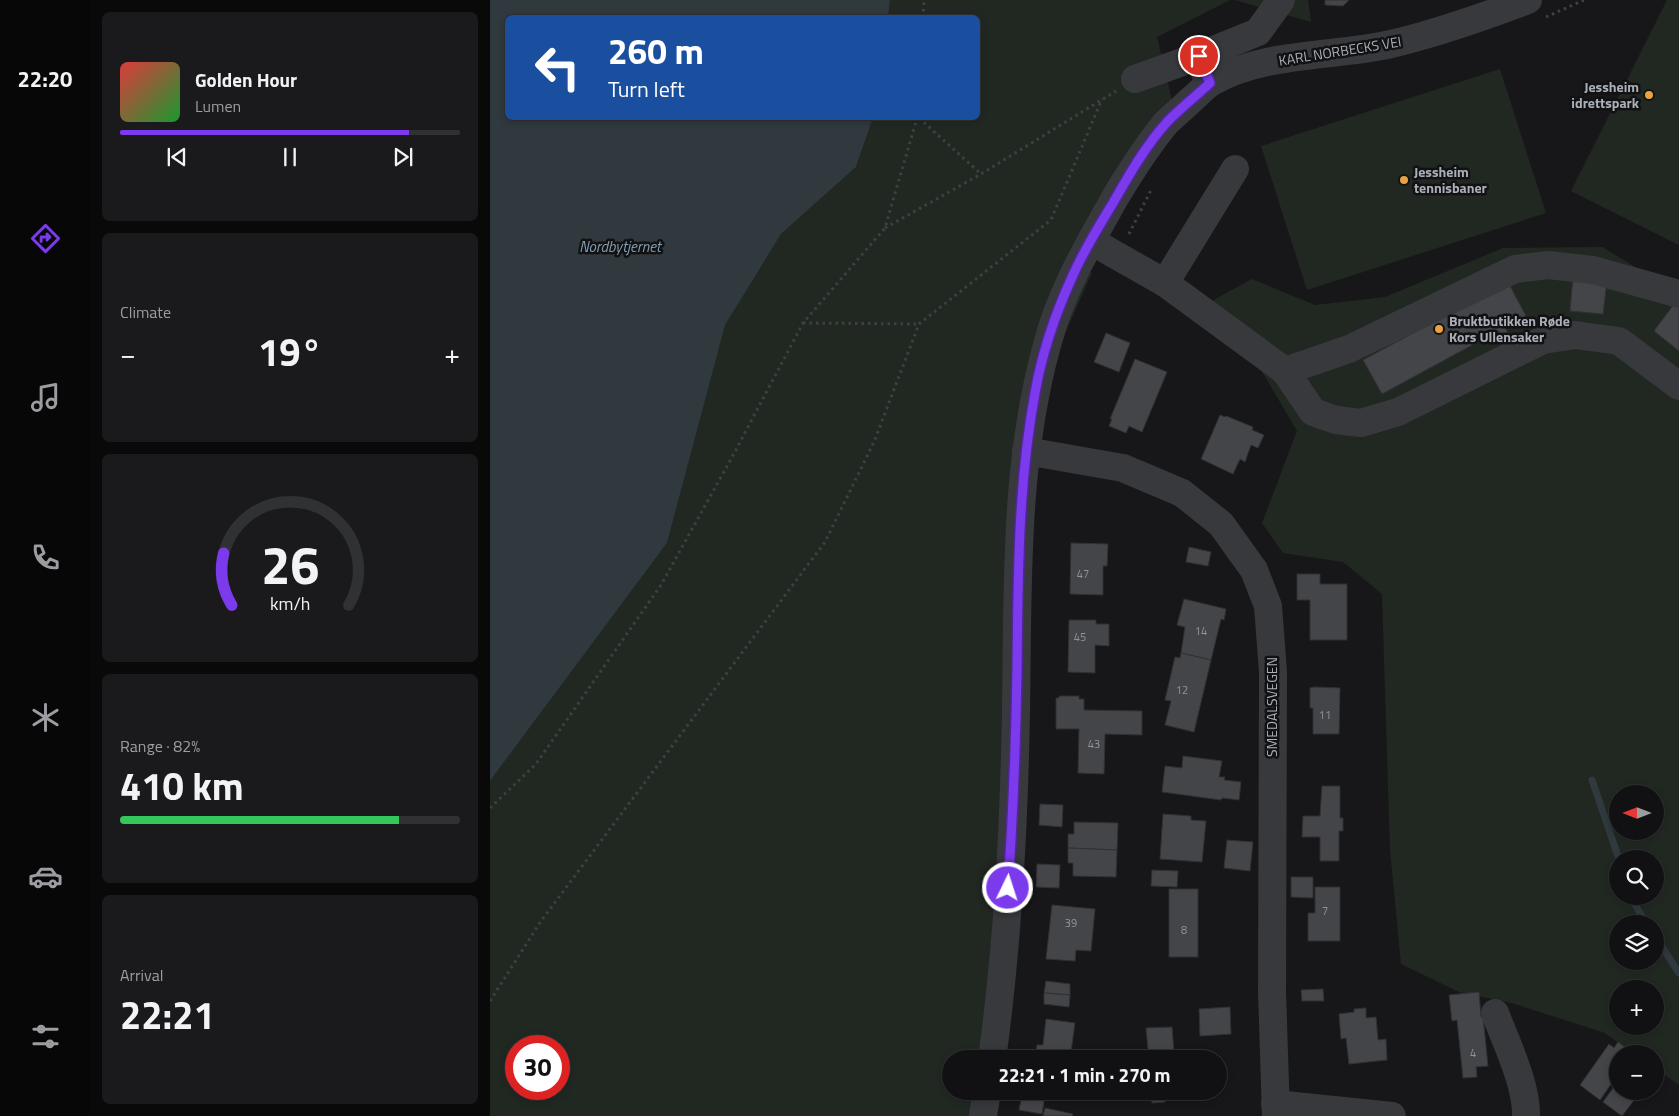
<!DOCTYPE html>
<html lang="en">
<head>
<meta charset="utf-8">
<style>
	:root { --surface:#111113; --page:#1a1a1c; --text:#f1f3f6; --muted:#9c9da0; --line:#303133; --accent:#7c3aed }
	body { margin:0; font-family:"Titillium Web",sans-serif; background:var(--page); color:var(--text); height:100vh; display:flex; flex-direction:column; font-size:19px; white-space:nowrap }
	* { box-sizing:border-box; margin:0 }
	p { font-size:16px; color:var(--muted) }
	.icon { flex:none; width:28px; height:28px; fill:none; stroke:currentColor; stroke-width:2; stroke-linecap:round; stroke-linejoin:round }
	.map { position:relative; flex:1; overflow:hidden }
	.details { display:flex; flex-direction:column; gap:12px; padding:12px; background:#09090a; width:400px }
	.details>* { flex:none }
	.guide { position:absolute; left:15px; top:15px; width:475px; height:105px; border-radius:8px; box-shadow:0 2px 8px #0003,0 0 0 1px var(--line); background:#1a4fa0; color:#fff; overflow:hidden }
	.needle { width:32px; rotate:270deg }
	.buttons { position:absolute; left:1119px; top:785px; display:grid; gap:10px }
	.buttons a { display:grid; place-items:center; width:55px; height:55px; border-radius:50%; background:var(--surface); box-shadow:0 2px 8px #0003,0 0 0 1px var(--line); font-size:25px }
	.speed { position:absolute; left:15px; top:1035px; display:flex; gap:10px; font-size:25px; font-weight:700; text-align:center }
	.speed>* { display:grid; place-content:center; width:65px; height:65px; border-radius:50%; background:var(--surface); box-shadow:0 2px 8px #0003,0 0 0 1px var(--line); line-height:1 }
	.speed .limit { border:8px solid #d22; background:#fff; color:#111 }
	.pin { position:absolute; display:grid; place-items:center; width:42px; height:42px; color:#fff; margin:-21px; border:2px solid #fff; border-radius:50%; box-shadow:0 1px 5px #0007 }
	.me { position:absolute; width:55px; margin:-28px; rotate:4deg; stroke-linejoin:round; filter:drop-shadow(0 0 4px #0008) }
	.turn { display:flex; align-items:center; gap:18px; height:105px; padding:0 20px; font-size:22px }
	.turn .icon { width:65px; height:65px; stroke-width:2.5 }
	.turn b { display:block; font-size:35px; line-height:42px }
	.big { font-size:38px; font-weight:700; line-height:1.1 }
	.details .tile { flex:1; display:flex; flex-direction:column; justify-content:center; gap:8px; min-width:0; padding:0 18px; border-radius:8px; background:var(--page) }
	.details .dial { align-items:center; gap:0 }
	.dial svg { height:130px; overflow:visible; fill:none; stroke:var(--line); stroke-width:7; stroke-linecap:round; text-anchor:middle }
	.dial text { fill:var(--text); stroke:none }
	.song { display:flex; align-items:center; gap:15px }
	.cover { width:60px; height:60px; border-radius:8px; background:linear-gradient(135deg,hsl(0 70% 55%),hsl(130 70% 35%)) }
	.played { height:5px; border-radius:2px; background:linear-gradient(90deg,var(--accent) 85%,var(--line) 85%) }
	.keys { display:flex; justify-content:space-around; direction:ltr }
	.heat { display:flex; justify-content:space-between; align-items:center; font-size:28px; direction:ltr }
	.charge { height:8px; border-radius:4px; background:linear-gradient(90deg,#34c759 82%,var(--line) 0) }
	.trip { position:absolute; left:452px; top:1050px; width:285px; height:50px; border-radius:25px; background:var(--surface); box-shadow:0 2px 8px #0003,0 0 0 1px var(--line); font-weight:700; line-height:50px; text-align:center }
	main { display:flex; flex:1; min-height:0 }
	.menu { display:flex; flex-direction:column; width:90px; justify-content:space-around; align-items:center; background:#070708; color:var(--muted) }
	.menu .icon { width:35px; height:35px }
	.menu .active { color:var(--accent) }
	.menu b { font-size:22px; color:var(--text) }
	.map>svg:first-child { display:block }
	.green { fill:#212822; fill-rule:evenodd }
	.water { fill:#2f393e }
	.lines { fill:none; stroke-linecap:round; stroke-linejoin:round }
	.stream { stroke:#2f393e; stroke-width:7 }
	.building { fill:#444549; stroke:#313135 }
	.path { stroke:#3e4044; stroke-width:3; stroke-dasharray:2.5 4; stroke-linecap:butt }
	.minor { stroke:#38393d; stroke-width:28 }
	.route-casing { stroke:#51269a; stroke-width:12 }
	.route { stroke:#7c3aed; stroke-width:9 }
	.poi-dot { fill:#e8a33f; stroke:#121214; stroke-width:2 }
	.labels { text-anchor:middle; stroke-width:5; stroke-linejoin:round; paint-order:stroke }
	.number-label { font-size:11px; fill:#90949c }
	.street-label { font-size:14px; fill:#aaafb8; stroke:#121214 }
	.poi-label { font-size:14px; font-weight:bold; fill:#aaafb8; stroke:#121214; text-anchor:start }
	.water-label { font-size:15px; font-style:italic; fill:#839fb1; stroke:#121214 }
</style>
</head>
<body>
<main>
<nav class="menu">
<b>22:20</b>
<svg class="icon active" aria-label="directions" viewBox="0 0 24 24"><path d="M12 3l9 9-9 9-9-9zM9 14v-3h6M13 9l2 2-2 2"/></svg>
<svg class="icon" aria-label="music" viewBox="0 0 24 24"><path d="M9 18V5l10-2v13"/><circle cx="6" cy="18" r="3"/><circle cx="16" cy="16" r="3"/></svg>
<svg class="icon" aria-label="phone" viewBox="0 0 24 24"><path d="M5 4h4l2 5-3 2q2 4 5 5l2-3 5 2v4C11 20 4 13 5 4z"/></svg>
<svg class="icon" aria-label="climate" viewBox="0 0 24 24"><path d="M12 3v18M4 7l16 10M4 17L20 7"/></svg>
<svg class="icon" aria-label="car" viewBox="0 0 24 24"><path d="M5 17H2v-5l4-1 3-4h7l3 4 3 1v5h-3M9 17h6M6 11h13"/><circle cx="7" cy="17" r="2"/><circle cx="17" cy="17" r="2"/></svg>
<svg class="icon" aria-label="filters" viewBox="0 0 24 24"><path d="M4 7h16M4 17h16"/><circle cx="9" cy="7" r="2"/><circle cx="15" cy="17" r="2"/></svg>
</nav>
<section class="details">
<div class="tile">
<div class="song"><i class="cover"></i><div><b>Golden Hour</b><p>Lumen</p></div></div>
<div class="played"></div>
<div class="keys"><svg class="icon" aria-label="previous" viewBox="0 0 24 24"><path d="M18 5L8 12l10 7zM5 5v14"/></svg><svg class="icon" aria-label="pause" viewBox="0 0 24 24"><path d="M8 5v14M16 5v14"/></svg><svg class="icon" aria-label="next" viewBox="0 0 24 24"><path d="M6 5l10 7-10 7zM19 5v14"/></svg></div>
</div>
<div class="tile"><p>Climate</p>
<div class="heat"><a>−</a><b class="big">19°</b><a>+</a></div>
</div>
<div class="tile dial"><svg viewBox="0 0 100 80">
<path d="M14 69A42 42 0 1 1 86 69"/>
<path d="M14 69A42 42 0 0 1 9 37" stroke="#7c3aed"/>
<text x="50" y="56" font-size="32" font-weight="700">26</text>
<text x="50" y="72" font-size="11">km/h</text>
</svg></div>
<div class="tile"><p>Range · 82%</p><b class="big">410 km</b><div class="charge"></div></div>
<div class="tile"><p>Arrival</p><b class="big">22:21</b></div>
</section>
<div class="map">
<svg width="1189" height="1116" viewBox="0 0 1189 1116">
	<rect width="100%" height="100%" fill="#171719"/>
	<g class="green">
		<path d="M400,0H740L667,37L682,100L596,271L602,273L557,374L543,452L507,1059H461V1091H503L500,1116H0V781L177,543L234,326L291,234L366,167L383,118H488V18L398,17ZM26,1046H69V1089H26Z"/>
		<path d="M745,0H818L821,22Z"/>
		<path d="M1177,0H1189V245L1081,191Z"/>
		<path d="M1010,69L1056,213L817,290L771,146Z"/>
		<path d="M1112,247L1189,293V1085L1165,1068V1054H1145L1115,1033L1025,1004L969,992L911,964L900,850L892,594L853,562L793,553L772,523L807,431L764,358L705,310L762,279L825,305L895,297L1013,248ZM1128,794H1165V831H1128ZM1128,859H1165V896H1128ZM1128,924H1165V961H1128ZM1128,989H1165V1026H1128Z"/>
	</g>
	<path class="water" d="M0,0H400L398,18H18V118H383L366,167L291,234L235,325L177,543L0,781Z"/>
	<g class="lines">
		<g class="stream">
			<path d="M1102,780L1129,859"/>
			<path d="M1142,896L1145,905L1157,924"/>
			<path d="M1165,936L1189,973"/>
		</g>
	</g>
	<g class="building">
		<path d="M835,0H859L853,6L835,5Z"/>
		<path d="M1083,277L1117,281L1113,314L1080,311Z"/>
		<path d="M1018,282L1036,316L1015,327L1018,333L1011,337L1008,331L892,394L873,360Z"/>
		<path d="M1187,300L1189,302V351L1164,331Z"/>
		<path d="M616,333L640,343L629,372L604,362Z"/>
		<path d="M645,359L677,372L652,432L639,426L636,433L619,426L622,419H620Z"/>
		<path d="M730,415L735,417L736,416L763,427L762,430L774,435L768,448L761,445L755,462L750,459L743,474L711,459Z"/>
		<path d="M581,543L618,544L617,566H613V595L580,594Z"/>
		<path d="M699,547L721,552L718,566L696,562Z"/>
		<path d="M807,574H830V584H857V640H820V600H807Z"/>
		<path d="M694,599L736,609L734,620L731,619L721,660L691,653L695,627L687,625Z"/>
		<path d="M579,620H606V624H619V646L605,645V673L578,672Z"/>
		<path d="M691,653L721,660L704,732L675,725L681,701L675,700L685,657L690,658Z"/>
		<path d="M824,687L850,688L849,734H823V708H820V688Z"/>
		<path d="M569,696H589V699H594V710L652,711V735L615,734L614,774L588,773L589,729H566V698H569Z"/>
		<path d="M693,756L732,761L729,777H735L734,780L751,782L749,800L732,798L731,800L672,792L675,766L692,768Z"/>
		<path d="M832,786H850V818H853V831H849V861H830V837H812L813,816H830Z"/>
		<path d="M550,804L573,805L572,827L549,825Z"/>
		<path d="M673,814L701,816V820L716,821L712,862L670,859Z"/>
		<path d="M584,822L628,823L627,850L578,848V834H584Z"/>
		<path d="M737,840L763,842L760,871L734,868Z"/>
		<path d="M578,848L627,850L626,877L583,876V863H578Z"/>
		<path d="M547,864L570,865L569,888L546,887Z"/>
		<path d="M662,870L688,871L687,887L661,886Z"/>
		<path d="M801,877H823V898L801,897Z"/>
		<path d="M825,887H850V941H818V913H825Z"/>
		<rect x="679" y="889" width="29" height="68"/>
		<path d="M562,905L605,909L601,951L586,950L585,961L556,959Z"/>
		<path d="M556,981L580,984V995L554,993Z"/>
		<path d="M833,989L834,1001H812L811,990Z"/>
		<path d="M989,992L991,1017H993L998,1066L986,1067L987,1077L973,1078L967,1020L962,1021L959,995Z"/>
		<path d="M554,993L580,995L579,1007L554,1004Z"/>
		<path d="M740,1007L741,1034L710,1036L709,1009Z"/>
		<path d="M876,1008V1018L886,1017L888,1040L896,1039L897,1060L859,1064L856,1038L851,1039L849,1014L864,1012V1009Z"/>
		<path d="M556,1019L585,1023L580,1059H545L547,1045H553Z"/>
		<path d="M682,1027L684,1053L693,1052V1059H659L656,1028Z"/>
		<path d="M1128,1042L1141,1052L1139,1054H1128V1078L1124,1082L1123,1081L1110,1100L1090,1085L1119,1044L1124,1048Z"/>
		<path d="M1128,1078V1091H1151L1132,1116L1113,1102L1126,1084L1124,1082Z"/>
		<path d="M533,1091L555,1095L552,1114L529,1110Z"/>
		<path d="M661,1091H674L675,1102L662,1103Z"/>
		<path d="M555,1108L583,1114L582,1116H553Z"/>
	</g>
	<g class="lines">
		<g class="path">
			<path d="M1056,17L1094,0"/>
			<path d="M433,18L434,0"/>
			<path d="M429,118L491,174"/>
			<path d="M395,228L491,174L626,91"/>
			<path d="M639,234L661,190"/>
			<path d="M313,323L429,324"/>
			<path d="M0,808L46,764L171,585L241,459L313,323L395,228L427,118"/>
			<path d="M0,1001L51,921L335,542L384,442L429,324L561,220L612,99"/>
		</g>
		<g class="minor">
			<path d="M709,56L768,32L791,0"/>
			<path d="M645,79L709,56L715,73"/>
			<path d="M601,241L675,283L795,371L823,412L846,420L871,423L908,412L1053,340L1085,335L1129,341L1189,386"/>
			<path d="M675,283L745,169"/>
			<path d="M795,371L859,349L1025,269L1058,265L1103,270L1189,294"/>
			<path d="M536,451L633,468L692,493L731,524L764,570L778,606L783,672L782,991L786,1116"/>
			<path d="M1005,1013C1016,1042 1037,1085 1036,1116"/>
			<path d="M502,1059C518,944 524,827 526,711C528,589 524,464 557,345C571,291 599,244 626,196C641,171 657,146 676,123C684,115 693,108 701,100C708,94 714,87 722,82C772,52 845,57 901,44C948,33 993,17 1038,0"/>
			<path d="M785,1104L902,1116"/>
			<path d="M493,1116L497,1091"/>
		</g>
	</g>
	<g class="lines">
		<g class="route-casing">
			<path id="route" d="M518,888C523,815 526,741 527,668C528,577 528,484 545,393C552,353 566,312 583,275C594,250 609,226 623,203C639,175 656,145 678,121C691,108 706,96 720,83L709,56"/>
		</g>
		<use href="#route" class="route"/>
	</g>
	<g class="poi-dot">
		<circle cx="1159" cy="95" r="5"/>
		<circle cx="914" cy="180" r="5"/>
		<circle cx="949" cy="329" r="5"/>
	</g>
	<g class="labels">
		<g class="number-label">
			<text x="593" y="578">47</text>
			<text x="711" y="635">14</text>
			<text x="590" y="641">45</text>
			<text x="692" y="694">12</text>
			<text x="835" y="719">11</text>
			<text x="604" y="748">43</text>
			<text x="835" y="915">7</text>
			<text x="581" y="927">39</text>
			<text x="694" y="934">8</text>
			<text x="983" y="1057">4</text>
		</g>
		<g class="street-label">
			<text transform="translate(850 51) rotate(-9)" y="5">KARL NORBECKS VEI</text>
			<text transform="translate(782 707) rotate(-90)" y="5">SMEDALSVEGEN</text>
		</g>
		<g class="poi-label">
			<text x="1149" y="92" text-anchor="end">Jessheim<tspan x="1149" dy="16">idrettspark</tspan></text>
			<text x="924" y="177">Jessheim<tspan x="924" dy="16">tennisbaner</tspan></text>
			<text x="959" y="326">Bruktbutikken Røde<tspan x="959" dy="16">Kors Ullensaker</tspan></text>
		</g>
		<g class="water-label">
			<text x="130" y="252">Nordbytjernet</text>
		</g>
	</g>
</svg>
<div class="buttons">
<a><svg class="needle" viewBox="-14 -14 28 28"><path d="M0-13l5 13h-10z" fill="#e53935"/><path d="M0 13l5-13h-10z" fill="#9c9da0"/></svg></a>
<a><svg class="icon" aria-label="search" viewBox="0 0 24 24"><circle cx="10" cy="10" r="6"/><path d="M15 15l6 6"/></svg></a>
<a><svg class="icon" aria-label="layers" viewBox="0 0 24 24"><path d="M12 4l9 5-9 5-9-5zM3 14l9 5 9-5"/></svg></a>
<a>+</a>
<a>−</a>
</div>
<div class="speed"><div class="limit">30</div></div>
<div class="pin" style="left:709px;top:56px;background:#d93025"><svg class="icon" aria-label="arrive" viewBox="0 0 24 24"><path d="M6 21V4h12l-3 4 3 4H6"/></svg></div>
<svg class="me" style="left:518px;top:888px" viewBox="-20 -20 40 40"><circle r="17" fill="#7c3aed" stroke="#fff" stroke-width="3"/><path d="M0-11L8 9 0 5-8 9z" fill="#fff"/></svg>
<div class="trip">22:21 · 1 min · 270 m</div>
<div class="guide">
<div class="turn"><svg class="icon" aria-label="left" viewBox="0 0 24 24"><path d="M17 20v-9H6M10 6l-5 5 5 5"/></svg><div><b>260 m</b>Turn left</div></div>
</div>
</div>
</main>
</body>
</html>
